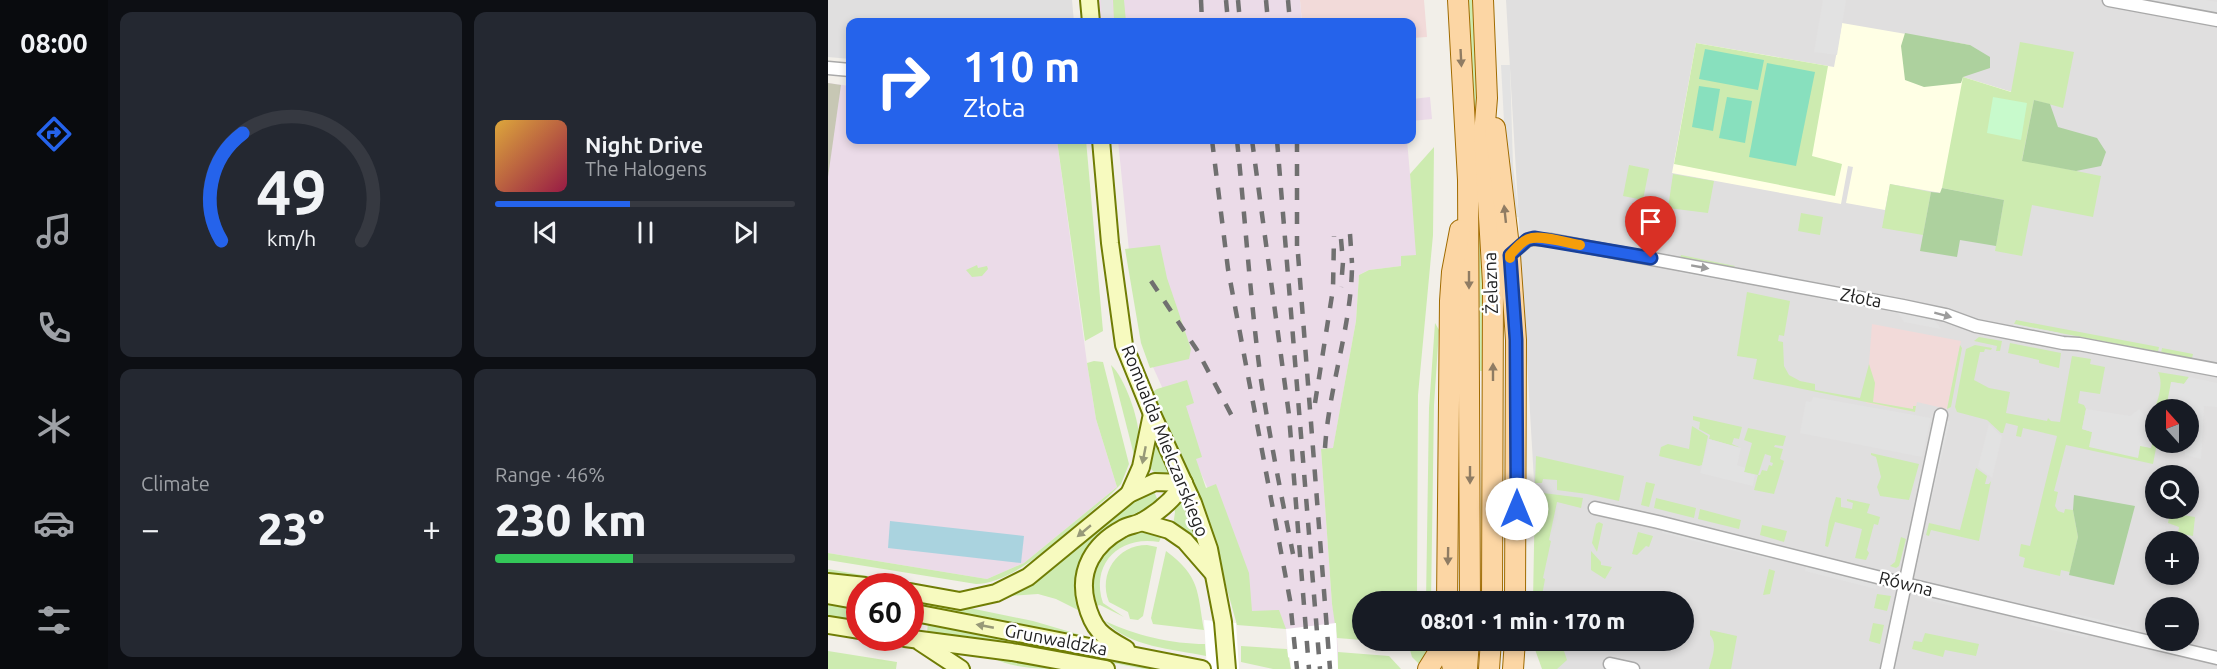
<!DOCTYPE html>
<html lang="en">
<head>
<meta charset="utf-8">
<style>
	:root { --surface:#171b24; --page:#242831; --text:#f1f3f6; --muted:#9ea1a6; --line:#363941; --accent:#2563eb }
	body { margin:0; font-family:Ubuntu,sans-serif; background:var(--page); color:var(--text); height:100vh; display:flex; flex-direction:column; font-size:22px; white-space:nowrap }
	* { box-sizing:border-box; margin:0 }
	p { font-size:20px; color:var(--muted) }
	.icon { flex:none; width:33px; height:33px; fill:none; stroke:currentColor; stroke-width:2; stroke-linecap:round; stroke-linejoin:round }
	.map { position:relative; flex:1; overflow:hidden }
	.sheet { display:flex; flex-direction:column; gap:12px; padding:12px; background:#0d0f14; width:720px }
	.sheet>* { flex:none }
	.hud { position:absolute; left:18px; top:18px; width:570px; height:126px; border-radius:12px; box-shadow:0 3px 9px #0003; background:#2563eb; color:#fff; overflow:hidden }
	.needle { width:39px; rotate:339deg }
	.tools { position:absolute; left:1317px; top:399px; display:grid; gap:12px }
	.tools a { display:grid; place-items:center; width:54px; height:54px; border-radius:50%; background:var(--surface); box-shadow:0 3px 9px #0003; font-size:30px }
	.speed { position:absolute; left:18px; top:573px; display:flex; gap:12px; font-size:30px; font-weight:700; text-align:center }
	.speed>* { display:grid; place-content:center; width:78px; height:78px; border-radius:50%; background:var(--surface); box-shadow:0 3px 9px #0003; line-height:1 }
	.speed .limit { border:9px solid #d22; background:#fff; color:#111 }
	.pin { position:absolute; display:grid; place-items:center; width:51px; height:51px; color:#fff; margin:-62px -26px; border-radius:50% 50% 50% 0; rotate:-45deg; box-shadow:0 0 6px #0007 }
	.pin .icon { rotate:45deg }
	.me { position:absolute; width:66px; margin:-33px; rotate:0deg; stroke-linejoin:round; filter:drop-shadow(0 0 4px #0008) }
	.turn { display:flex; align-items:center; gap:21px; height:126px; padding:0 18px; font-size:27px }
	.turn .icon { width:78px; height:78px; stroke-width:2.5 }
	.turn b { display:block; font-size:42px; line-height:51px }
	.big { font-size:45px; font-weight:800; line-height:1.1 }
	.sheet .widget { flex:1; display:flex; flex-direction:column; justify-content:center; gap:9px; min-width:0; padding:0 21px; border-radius:12px; background:var(--page) }
	.sheet .dial { align-items:center; gap:0 }
	.dial svg { height:156px; overflow:visible; fill:none; stroke:var(--line); stroke-width:7; stroke-linecap:round; text-anchor:middle }
	.dial text { fill:var(--text); stroke:none }
	.song { display:flex; align-items:center; gap:18px }
	.cover { width:72px; height:72px; border-radius:9px; background:linear-gradient(135deg,hsl(40 70% 55%),hsl(340 70% 35%)) }
	.played { height:6px; border-radius:3px; background:linear-gradient(90deg,var(--accent) 45%,var(--line) 45%) }
	.keys { display:flex; justify-content:space-around; direction:ltr }
	.heat { display:flex; justify-content:space-between; align-items:center; font-size:33px; direction:ltr }
	.charge { height:9px; border-radius:4px; background:linear-gradient(90deg,#34c759 46%,var(--line) 0) }
	.sheet .tiles { flex:1; display:grid; gap:12px; grid-template-columns:repeat(2,1fr) }
	.trip { position:absolute; left:524px; top:591px; width:342px; height:60px; border-radius:30px; background:var(--surface); box-shadow:0 3px 9px #0003; font-weight:800; line-height:60px; text-align:center }
	main { display:flex; flex:1; min-height:0 }
	.tabs { display:flex; flex-direction:column; width:108px; justify-content:space-around; align-items:center; background:#090b0e; color:var(--muted) }
	.tabs .icon { width:42px; height:42px }
	.tabs .on { color:var(--accent) }
	.tabs b { font-size:27px; color:var(--text) }
	.map>svg:first-child { display:block }
	.residential { fill:#e0dfdf; fill-rule:evenodd }
	.commercial { fill:#f2dad9 }
	.industrial { fill:#ebdbe8 }
	.education { fill:#ffffe5 }
	.construction { fill:#c7c7b4 }
	.grass { fill:#cdebb0; fill-rule:evenodd }
	.forest { fill:#add19e }
	.park { fill:#c8facc }
	.pitch { fill:#88e0be }
	.parking { fill:#e2e2e2 }
	.water { fill:#aad3df }
	.pier { fill:#fff }
	.lines { fill:none; stroke-linecap:round; stroke-linejoin:round }
	.street-casing { stroke:#a9a9a9; stroke-width:15 }
	.secondary-casing { stroke:#707d05; stroke-width:20 }
	.primary-casing { stroke:#a06b00; stroke-width:22 }
	.street { stroke:#fff; stroke-width:12 }
	.secondary { stroke:#f7fabf; stroke-width:16 }
	.primary { stroke:#fcd6a4; stroke-width:20 }
	.rail { stroke:#707070; stroke-width:4.5; stroke-dasharray:12 12; stroke-linecap:butt }
	.oneway { fill:#8f7c63 }
	.oneway2 { fill:#9c9c9c }
	.oneway3 { fill:#979978 }
	.route-casing { stroke:#184099; stroke-width:15 }
	.route { stroke:#2563eb; stroke-width:10 }
	.slow { stroke:#f59e0b; stroke-width:10 }
	.labels { text-anchor:middle; stroke-width:5; stroke-linejoin:round; paint-order:stroke }
	.street-label { font-size:18px; fill:#222; stroke:#fff }
</style>
</head>
<body>
<main>
<nav class="tabs">
<b>08:00</b>
<svg class="icon on" aria-label="directions" viewBox="0 0 24 24"><path d="M12 3l9 9-9 9-9-9zM9 14v-3h6M13 9l2 2-2 2"/></svg>
<svg class="icon" aria-label="music" viewBox="0 0 24 24"><path d="M9 18V5l10-2v13"/><circle cx="6" cy="18" r="3"/><circle cx="16" cy="16" r="3"/></svg>
<svg class="icon" aria-label="phone" viewBox="0 0 24 24"><path d="M5 4h4l2 5-3 2q2 4 5 5l2-3 5 2v4C11 20 4 13 5 4z"/></svg>
<svg class="icon" aria-label="climate" viewBox="0 0 24 24"><path d="M12 3v18M4 7l16 10M4 17L20 7"/></svg>
<svg class="icon" aria-label="car" viewBox="0 0 24 24"><path d="M5 17H2v-5l4-1 3-4h7l3 4 3 1v5h-3M9 17h6M6 11h13"/><circle cx="7" cy="17" r="2"/><circle cx="17" cy="17" r="2"/></svg>
<svg class="icon" aria-label="filters" viewBox="0 0 24 24"><path d="M4 7h16M4 17h16"/><circle cx="9" cy="7" r="2"/><circle cx="15" cy="17" r="2"/></svg>
</nav>
<section class="sheet">
<div class="tiles">
<div class="widget dial"><svg viewBox="0 0 100 80">
<path d="M14 69A42 42 0 1 1 86 69"/>
<path d="M14 69A42 42 0 0 1 25 14" stroke="#2563eb"/>
<text x="50" y="56" font-size="32" font-weight="700">49</text>
<text x="50" y="72" font-size="11">km/h</text>
</svg></div>
<div class="widget">
<div class="song"><i class="cover"></i><div><b>Night Drive</b><p>The Halogens</p></div></div>
<div class="played"></div>
<div class="keys"><svg class="icon" aria-label="previous" viewBox="0 0 24 24"><path d="M18 5L8 12l10 7zM5 5v14"/></svg><svg class="icon" aria-label="pause" viewBox="0 0 24 24"><path d="M8 5v14M16 5v14"/></svg><svg class="icon" aria-label="next" viewBox="0 0 24 24"><path d="M6 5l10 7-10 7zM19 5v14"/></svg></div>
</div>
<div class="widget"><p>Climate</p>
<div class="heat"><a>−</a><b class="big">23°</b><a>+</a></div>
</div>
<div class="widget"><p>Range · 46%</p><b class="big">230 km</b><div class="charge"></div></div>
</div>
</section>
<div class="map">
<svg width="1389" height="669" viewBox="0 0 1389 669">
	<rect width="100%" height="100%" fill="#f2efe9"/>
	<g class="residential">
		<path d="M0,0H244L246,22H22V59L0,57Z"/>
		<path d="M678,0H1389V669H718L715,641L855,640V602L713,601ZM1328,410H1360V442H1328ZM1328,476H1360V508H1328ZM1328,542H1360V574H1328ZM1328,608H1360V640H1328Z"/>
	</g>
	<g class="commercial">
		<path d="M472,0H596L599,37L584,38V22H474Z"/>
		<path d="M1044,324L1133,341L1119,409L1089,402L1087,412L1038,403Z"/>
	</g>
	<g class="industrial">
		<path d="M270,0H472L474,22H283L282,19L271,20Z"/>
		<path d="M0,83L22,86V140H229L259,363L268,419L289,487L196,563L159,579L0,553Z"/>
		<path d="M602,97L604,119L584,121V99Z"/>
		<path d="M290,140H579L589,255L574,266L541,270L531,275L528,321L505,449H493L504,604L508,623L511,666L460,657L458,629L415,616L380,489L320,356L305,291Z"/>
	</g>
	<path class="education" d="M1014,23L1142,45L1135,77L1184,92L1186,201L1114,188L1113,193L1062,184L1057,210L1018,203L1025,167L1020,166L1013,204L844,173L868,43L1006,67Z"/>
	<path class="construction" d="M0,83L13,85L0,177Z"/>
	<g class="grass">
		<path d="M285,0H296L298,22H286Z"/>
		<path d="M638,0H646L657,371H652L651,271Z"/>
		<path d="M1192,42L1246,52L1235,108L1206,100L1194,160L1273,176L1265,217L1204,205L1194,256L1167,251L1176,200L1114,188L1135,77L1183,92Z"/>
		<path d="M868,43L1000,66L984,156L1014,164L1007,196L846,164Z"/>
		<path d="M229,140H258L275,331L257,341Z"/>
		<path d="M606,147L605,235L590,395L589,601L534,602V640L509,638L504,604L493,449L505,448L528,321L531,275L541,270L573,266V256L588,255L582,174Z"/>
		<path d="M801,165L821,169L815,200L795,196Z"/>
		<path d="M845,174L886,181L880,213L840,208Z"/>
		<path d="M1062,184L1103,192L1095,235L1054,228Z"/>
		<path d="M973,213L995,217L992,235L970,231Z"/>
		<path d="M332,245L339,278L363,349L361,359L322,368L313,343L297,249Z"/>
		<path d="M853,255L907,266L904,269L852,259Z"/>
		<path d="M149,265L150,268L159,266L160,269L154,276L144,277L138,270Z"/>
		<path d="M919,292L962,301L956,336L951,335L950,341L955,342L956,366L961,375L972,381L987,384V390L1032,398L1041,364L1047,383L1045,402L1085,409V406H1088L1087,412L925,379L929,359L909,356Z"/>
		<path d="M1188,320L1331,347L1330,352L1186,324Z"/>
		<path d="M607,323L611,330L606,405L603,601L598,602L601,408Z"/>
		<path d="M1151,337L1174,341L1172,351H1168L1169,346L1146,341Z"/>
		<path d="M1182,343L1233,353L1231,368L1211,363V360L1180,353Z"/>
		<path d="M1132,345L1134,348L1123,407L1119,409Z"/>
		<path d="M1147,345L1164,348L1163,350L1157,349L1156,352H1152L1146,380L1161,388L1182,392L1178,413L1219,421L1220,418L1223,421L1232,422L1244,356L1263,359L1262,364L1277,367L1272,394L1252,391L1250,403L1256,405L1258,409L1254,429L1264,432L1310,457L1312,445L1323,448L1327,427L1321,420C1328,407 1337,385 1330,372L1361,377L1356,384L1344,382L1338,409L1328,410L1329,443L1325,464L1238,445L1226,491L1230,492L1227,506L1230,511L1236,513L1237,509L1245,510L1250,537L1242,572L1233,570L1232,576L1195,567L1197,558L1191,556L1193,544L1202,546L1229,436L1195,428L1193,437L1188,436L1190,426L1178,423L1175,433H1173L1159,420L1129,412L1127,407L1138,349Z"/>
		<path d="M1334,348L1365,354L1364,358L1333,353Z"/>
		<path d="M266,361L275,362L301,464L293,484L280,497C249,523 189,584 148,584L0,560V553L159,579L196,563L289,487L268,419L259,363Z"/>
		<path d="M283,365C297,378 310,417 311,436C311,444 309,452 307,459Z"/>
		<path d="M359,380L366,403L358,406L374,457L368,459L378,488L388,484L421,573L424,611L451,610L458,629L409,625L384,535L325,396L326,391L329,389Z"/>
		<path d="M865,416L914,427L911,439L906,438L904,444L913,448L881,439L882,435L871,429L872,422L865,420Z"/>
		<path d="M864,426L880,436L874,465L871,466L831,456L833,447L840,444L861,449Z"/>
		<path d="M920,428L958,436L955,446L947,445L946,447L955,449L952,459L956,461L946,494L926,490L930,475L916,472L924,443L916,440ZM937,454L943,456L942,462L945,463L944,466L941,465L939,471L934,470L932,475H930Z"/>
		<path d="M326,440L341,472V473L328,474L319,465Z"/>
		<path d="M1043,453L1091,464L1081,500L1052,496L1049,487L1053,477L1048,457L1043,455Z"/>
		<path d="M708,456L796,476L791,501L759,494L729,490V480L715,479L714,483H707Z"/>
		<path d="M1148,468L1159,476L1157,484H1161L1163,481L1151,541L1103,530L1101,536L1098,535L1101,523L1132,530Z"/>
		<path d="M818,482L827,484L821,507L813,505Z"/>
		<path d="M325,489L331,503C316,511 299,516 284,525C253,544 242,578 252,611L228,599L210,594L180,596L198,587L309,498Z"/>
		<path d="M707,492L755,498L753,508L729,502L721,540L723,541L715,578L717,579L713,601H705Z"/>
		<path d="M1008,497L1013,498V507L1024,509L1025,503L1019,501V499L1042,504L1039,513L1052,517L1050,525L1046,524L1039,550L1041,553L1038,560L1027,558L1034,529L1007,522L1000,547L997,546L1001,521Z"/>
		<path d="M828,498L868,508L866,518L826,508Z"/>
		<path d="M354,500L370,542L369,543L345,526L347,512L346,508Z"/>
		<path d="M872,509L913,520L911,529L870,519Z"/>
		<path d="M1342,513L1367,517L1365,536L1354,534L1353,541H1340L1341,539L1349,540L1351,527L1340,523Z"/>
		<path d="M771,522L775,524L769,552L764,543L768,524Z"/>
		<path d="M934,525L959,531L956,542L932,535Z"/>
		<path d="M319,532L334,535L331,542C292,535 262,563 275,603L296,617L272,605L268,606C254,570 282,533 319,532Z"/>
		<path d="M810,532L825,536L821,547L818,546L809,555L804,554Z"/>
		<path d="M1073,537L1078,539L1071,566L1068,568L1062,566L1067,562Z"/>
		<path d="M319,545L329,547L315,616L310,620L302,619L300,612L281,602C270,574 289,545 319,545Z"/>
		<path d="M338,551C373,577 369,592 376,630L325,624L323,618Z"/>
		<path d="M763,551L773,562V565L784,567L777,579L763,570Z"/>
		<path d="M0,569L90,585L72,586L0,577Z"/>
		<path d="M941,569L947,571L942,594L935,595Z"/>
		<path d="M1049,594L1063,596L1059,611L1046,608Z"/>
		<path d="M103,600L205,621L270,640L102,608Z"/>
		<path d="M0,602L31,608L28,622L0,617Z"/>
		<path d="M277,621C306,635 344,644 377,644L378,656C345,649 301,647 277,621Z"/>
		<path d="M100,622L337,669H316L204,647L99,633Z"/>
		<path d="M1045,623L1056,625L1052,644L1041,641Z"/>
		<path d="M882,630L909,636L903,669H881C884,658 890,644 882,635Z"/>
		<path d="M1097,633L1151,644L1148,656L1117,650L1115,657L1084,649L1086,641L1094,642Z"/>
		<path d="M589,640L601,641L597,655L591,664L584,657L582,650Z"/>
		<path d="M704,641H730V643L734,645L739,660L729,669H714Z"/>
		<path d="M413,646L459,649L463,669H445L413,662Z"/>
		<path d="M0,651L69,662L68,669H0Z"/>
		<path d="M510,652L561,656L573,669H510Z"/>
		<path d="M164,657L240,669C218,669 182,669 164,657Z"/>
	</g>
	<g class="forest">
		<path d="M1077,33L1142,45L1162,57V68L1135,77L1133,83L1096,87L1077,80L1073,46Z"/>
		<path d="M1206,100L1222,104L1230,127L1269,138L1278,152L1273,166L1248,171L1194,161Z"/>
		<path d="M1114,188L1176,200L1168,246L1132,240L1129,257L1092,251L1103,192L1112,193Z"/>
		<path d="M1246,495L1307,506L1286,585L1241,575L1250,537L1245,510Z"/>
	</g>
	<path class="park" d="M1165,97L1199,103L1193,140L1159,133Z"/>
	<g class="pitch">
		<path d="M877,49L936,60L930,90L871,79Z"/>
		<path d="M939,63L987,72L968,166L921,157Z"/>
		<path d="M871,86L892,89L885,131L864,127Z"/>
		<path d="M899,97L924,101L917,143L891,138Z"/>
	</g>
	<g class="parking">
		<path d="M273,0H284L285,22H274Z"/>
		<path d="M995,0H1018L1009,55L986,52Z"/>
		<path d="M1323,0H1377L1389,2V20L1322,8Z"/>
		<path d="M673,65H682L685,166L691,217H684L678,159Z"/>
		<path d="M852,268L908,279V283L851,273Z"/>
		<path d="M989,294L1044,304L1043,309L988,298Z"/>
		<path d="M1067,309L1104,316L1113,329L1076,322Z"/>
		<path d="M1186,324L1232,333V338L1185,329Z"/>
		<path d="M1361,377L1389,383V407L1376,406L1373,459L1357,455V448L1344,446V443L1360,442V410L1338,409L1343,382L1356,384Z"/>
		<path d="M985,397L1103,418L1094,457L972,433L978,401L983,402Z"/>
		<path d="M1258,409L1302,416L1311,409L1327,426L1323,448L1312,446L1310,458L1261,447L1264,432L1254,429Z"/>
		<path d="M1117,420L1122,421L1106,489L1099,517L1094,516Z"/>
		<path d="M1161,424L1174,436L1164,478L1150,467Z"/>
		<path d="M881,439L913,448L909,465L917,468L916,472L927,475L925,486L872,473Z"/>
		<path d="M835,528L945,556L944,560L834,533Z"/>
		<path d="M978,567L1049,584L1048,589L977,571Z"/>
		<path d="M1099,596L1134,604L1133,608L1097,600Z"/>
		<path d="M1244,613L1303,627L1302,631L1243,617Z"/>
		<path d="M1203,621L1260,634L1259,638L1202,625Z"/>
	</g>
	<path class="water" d="M62,521L196,536L193,563L60,548Z"/>
	<g class="pier">
		<path d="M376,620L408,623L411,669H379Z"/>
		<path d="M508,623L510,669H463L462,658L460,657L458,629Z"/>
	</g>
	<g class="lines">
		<g class="street-casing">
			<g id="street">
				<path d="M1281,0L1389,20"/>
				<path d="M0,68L22,70"/>
				<path d="M682,255L701,239L723,240L1075,306L1118,315L1148,326L1235,343L1251,344L1389,370"/>
				<path d="M767,508L830,522L1077,584L1389,658"/>
				<path d="M782,664L805,669"/>
				<path d="M1059,669L1113,415"/>
			</g>
		</g>
		<g class="secondary-casing">
			<g id="secondary">
				<path d="M261,0L263,22"/>
				<path d="M273,140L282,243L296,345L324,414L365,503L381,549L395,622L399,669"/>
				<path d="M301,494L313,467L324,414"/>
				<path d="M313,522L341,530L357,541L384,572"/>
				<path d="M0,582L37,586"/>
				<path d="M82,592L132,601L168,593L200,577L301,494L327,482L356,483"/>
				<path d="M0,595L32,601"/>
				<path d="M82,612L374,669"/>
				<path d="M0,625L32,630"/>
				<path d="M77,638L184,652L278,669"/>
				<path d="M92,642L133,669"/>
				<path d="M298,649C274,636 265,630 258,602C250,570 266,544 294,529C300,525 309,525 315,521C332,511 346,499 356,483"/>
			</g>
		</g>
		<g class="primary-casing">
			<g id="primary">
				<path d="M630,0L640,180L642,602"/>
				<path d="M655,0L659,98L656,135L665,283L664,602"/>
				<path d="M667,128L682,255L688,340L687,602"/>
				<path d="M619,602L622,301L624,272L632,230"/>
				<path d="M619,640L625,669"/>
				<path d="M600,669L618,640"/>
				<path d="M639,669L641,640"/>
				<path d="M661,669L663,640"/>
				<path d="M685,669L687,640"/>
			</g>
		</g>
		<use href="#street" class="street"/>
		<use href="#secondary" class="secondary"/>
		<use href="#primary" class="primary"/>
		<g class="rail">
			<path d="M373,0L374,22"/>
			<path d="M398,0L400,22"/>
			<path d="M410,0L412,22"/>
			<path d="M438,0L440,22"/>
			<path d="M460,0L462,22"/>
			<path d="M384,140L400,269L462,600L469,669"/>
			<path d="M409,140C417,217 422,295 432,373C441,434 453,494 465,554"/>
			<path d="M424,140L461,415L481,669"/>
			<path d="M449,140L492,669"/>
			<path d="M469,140V246"/>
			<path d="M522,234L524,263"/>
			<path d="M513,239L515,262L513,287"/>
			<path d="M470,254L502,669"/>
			<path d="M323,281L369,350L405,418"/>
			<path d="M487,403L505,289L506,236"/>
			<path d="M497,448C501,386 523,328 524,267"/>
		</g>
	</g>
	<defs><path id="oneway-solid" d="M-6-.8H1V-3.2L6.5 0L1 3.2V.8H-6Z" transform="scale(1.5)"/></defs>
	<g class="oneway">
		<use href="#oneway-solid" transform="translate(633 58) rotate(87)"/>
		<use href="#oneway-solid" transform="translate(677 214) rotate(-96)"/>
		<use href="#oneway-solid" transform="translate(641 280) rotate(90)"/>
		<use href="#oneway-solid" transform="translate(665 372) rotate(-90)"/>
		<use href="#oneway-solid" transform="translate(642 475) rotate(90)"/>
		<use href="#oneway-solid" transform="translate(620 556) rotate(91)"/>
	</g>
	<g class="oneway2">
		<use href="#oneway-solid" transform="translate(872 267) rotate(10)"/>
		<use href="#oneway-solid" transform="translate(1115 315) rotate(15)"/>
	</g>
	<g class="oneway3">
		<use href="#oneway-solid" transform="translate(316 455) rotate(101)"/>
		<use href="#oneway-solid" transform="translate(256 531) rotate(140)"/>
		<use href="#oneway-solid" transform="translate(157 626) rotate(-169)"/>
	</g>
	<g class="lines">
		<g class="route-casing">
			<path id="route" d="M689,509L688,340L682,255L699,240L706,238L823,258"/>
		</g>
		<use href="#route" class="route"/>
		<path class="slow" d="M682,258V255C687,249 693,242 700,239C712,234 739,243 752,245"/>
	</g>
	<g class="labels">
		<g class="street-label">
			<text transform="translate(663 283) rotate(-92)" y="6">Żelazna</text>
			<text transform="translate(1033 298) rotate(11)" y="6">Złota</text>
			<text transform="translate(337 441) rotate(68)" y="6">Romualda Mielczarskiego</text>
			<text transform="translate(1078 584) rotate(14)" y="6">Równa</text>
			<text transform="translate(228 640) rotate(11)" y="6">Grunwaldzka</text>
		</g>
	</g>
</svg>
<div class="tools">
<a><svg class="needle" viewBox="-14 -14 28 28"><path d="M0-13l5 13h-10z" fill="#e53935"/><path d="M0 13l5-13h-10z" fill="#9ea1a6"/></svg></a>
<a><svg class="icon" aria-label="search" viewBox="0 0 24 24"><circle cx="10" cy="10" r="6"/><path d="M15 15l6 6"/></svg></a>
<a>+</a>
<a>−</a>
</div>
<div class="speed"><div class="limit">60</div></div>
<div class="pin" style="left:823px;top:258px;background:#d93025"><svg class="icon" aria-label="arrive" viewBox="0 0 24 24"><path d="M6 21V4h12l-3 4 3 4H6"/></svg></div>
<svg class="me" style="left:689px;top:509px" viewBox="-20 -20 40 40"><circle r="19" fill="#fff"/><path d="M0-13L10 11 0 6-10 11z" fill="#2563eb"/></svg>
<div class="trip">08:01 · 1 min · 170 m</div>
<div class="hud">
<div class="turn"><svg class="icon" aria-label="right" viewBox="0 0 24 24"><path d="M7 20v-9h11M14 6l5 5-5 5"/></svg><div><b>110 m</b>Złota</div></div>
</div>
</div>
</main>
</body>
</html>
